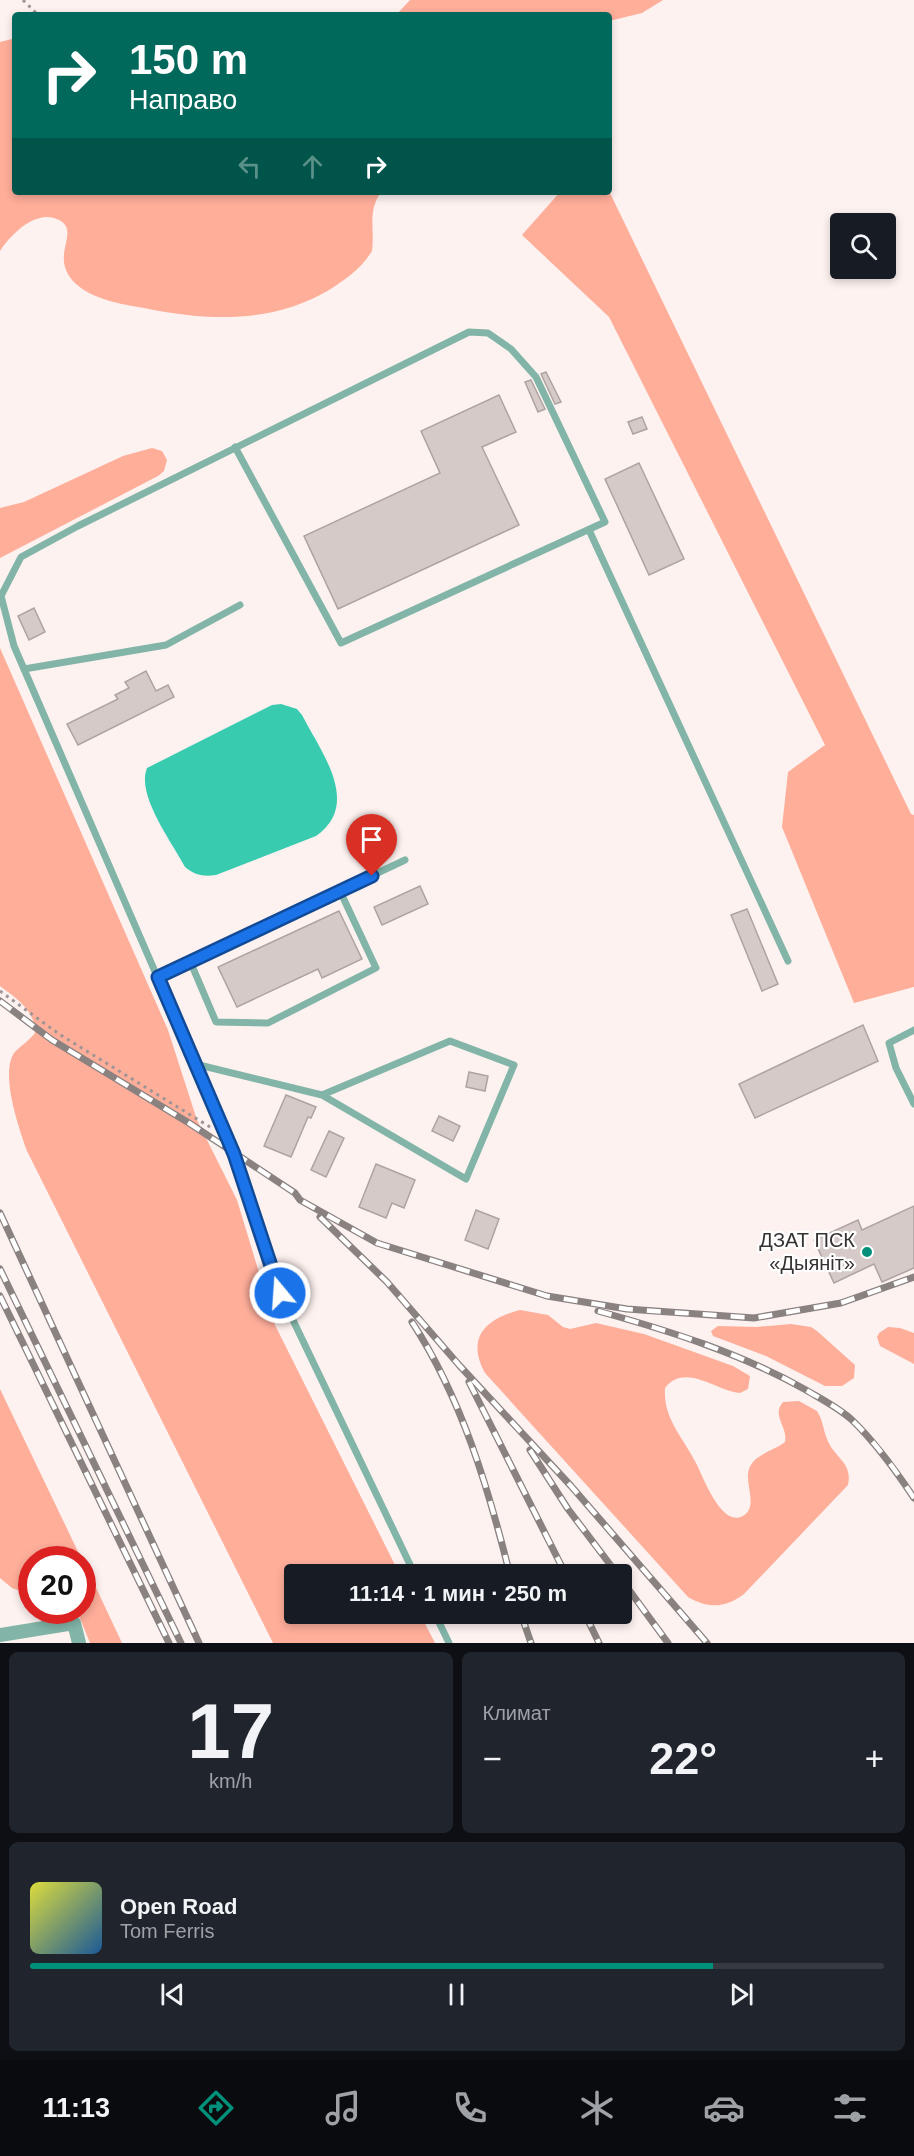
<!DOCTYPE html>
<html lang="ru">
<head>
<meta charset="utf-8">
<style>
	:root { --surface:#171b24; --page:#20242c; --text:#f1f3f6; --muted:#9ea1a6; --line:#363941; --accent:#00907a }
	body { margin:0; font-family:Helvetica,sans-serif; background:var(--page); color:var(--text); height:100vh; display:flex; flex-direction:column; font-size:22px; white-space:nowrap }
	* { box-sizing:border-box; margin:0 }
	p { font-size:20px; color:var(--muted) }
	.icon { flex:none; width:33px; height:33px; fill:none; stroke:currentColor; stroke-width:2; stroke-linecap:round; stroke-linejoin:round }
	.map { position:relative; height:1643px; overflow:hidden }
	.side { display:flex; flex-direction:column; gap:9px; padding:9px; background:#0d0f14; flex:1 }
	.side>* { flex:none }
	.banner { position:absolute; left:12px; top:12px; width:600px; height:183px; border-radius:6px; box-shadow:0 3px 9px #0003; background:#00695c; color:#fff; overflow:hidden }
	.tools { position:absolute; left:830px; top:213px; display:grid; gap:12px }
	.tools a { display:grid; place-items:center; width:66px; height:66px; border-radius:6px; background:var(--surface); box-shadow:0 3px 9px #0003; font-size:30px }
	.speed { position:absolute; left:18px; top:1546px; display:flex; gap:12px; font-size:30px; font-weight:700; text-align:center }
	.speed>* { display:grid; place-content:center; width:78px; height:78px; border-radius:50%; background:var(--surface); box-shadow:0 3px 9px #0003; line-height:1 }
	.speed .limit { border:9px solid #d22; background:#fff; color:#111 }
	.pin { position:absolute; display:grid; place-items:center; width:51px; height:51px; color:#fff; margin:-62px -26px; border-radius:50% 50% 50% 0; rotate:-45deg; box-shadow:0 0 6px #0007 }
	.pin .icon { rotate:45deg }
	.me { position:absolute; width:66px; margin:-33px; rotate:342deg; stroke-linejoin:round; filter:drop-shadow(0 0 4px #0008) }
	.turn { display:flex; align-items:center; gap:21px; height:126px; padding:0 18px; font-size:27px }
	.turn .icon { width:78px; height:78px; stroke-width:2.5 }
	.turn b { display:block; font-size:42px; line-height:51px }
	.lanes { display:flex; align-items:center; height:57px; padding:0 18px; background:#0003; justify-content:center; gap:30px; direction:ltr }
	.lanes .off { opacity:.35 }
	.big { font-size:45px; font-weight:700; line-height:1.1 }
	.side .card { flex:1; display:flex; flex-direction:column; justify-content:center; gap:9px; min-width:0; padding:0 21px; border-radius:9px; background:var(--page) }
	.side .dial { align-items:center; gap:0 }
	.dial b { font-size:78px; line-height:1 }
	.song { display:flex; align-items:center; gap:18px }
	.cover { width:72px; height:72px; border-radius:9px; background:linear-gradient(135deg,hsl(60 70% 55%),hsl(210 70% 35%)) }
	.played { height:6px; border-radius:3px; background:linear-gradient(90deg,var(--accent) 80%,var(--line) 80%) }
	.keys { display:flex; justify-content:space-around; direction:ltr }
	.heat { display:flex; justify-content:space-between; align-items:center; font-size:33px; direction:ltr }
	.side .tiles { flex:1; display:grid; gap:9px; grid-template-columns:1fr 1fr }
	.card:last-child { grid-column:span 2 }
	.trip { position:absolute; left:284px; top:1564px; width:348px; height:60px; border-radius:6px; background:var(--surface); box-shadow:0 3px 9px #0003; font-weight:700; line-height:60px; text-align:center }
	.tab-bar { display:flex; height:96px; justify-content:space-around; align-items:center; background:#090b0e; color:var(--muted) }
	.tab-bar .icon { width:42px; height:42px }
	.tab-bar .selected { color:var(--accent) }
	.tab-bar b { font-size:27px; color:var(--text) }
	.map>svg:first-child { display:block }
	.green { fill:#ffae9a }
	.water { fill:#39cbb0 }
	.building { fill:#d5cac8; stroke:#ada3a0; stroke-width:1.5 }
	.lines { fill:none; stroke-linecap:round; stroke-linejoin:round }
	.path { stroke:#9e9594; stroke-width:3; stroke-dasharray:3 4.5; stroke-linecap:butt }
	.service { stroke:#82b5a8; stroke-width:7 }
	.minor { stroke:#82b5a8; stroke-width:14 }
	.rail-casing { stroke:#898280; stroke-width:7 }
	.rail { stroke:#fff; stroke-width:4.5; stroke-dasharray:14; stroke-linecap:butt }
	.route-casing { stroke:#114b97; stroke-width:15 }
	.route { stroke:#1a73e8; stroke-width:10 }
	.poi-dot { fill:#00907a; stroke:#fff; stroke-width:2 }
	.labels { text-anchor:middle; stroke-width:4.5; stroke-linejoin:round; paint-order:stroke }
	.poi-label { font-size:20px; fill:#363231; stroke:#fff; text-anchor:end }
</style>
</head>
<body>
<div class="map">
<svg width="914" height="1643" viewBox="0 0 914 1643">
	<rect width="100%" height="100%" fill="#fef2f0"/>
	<g class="green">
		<path d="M410,0H663L642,13L609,21V15H396Z"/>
		<path d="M12,39L15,40V192H381C367,212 375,229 372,251C361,269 346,279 329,290C272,324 207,321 144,308C121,304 94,300 76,284C47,257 82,232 59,220C37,208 11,234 0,251V42Z"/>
		<path d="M609,191L911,814L914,815V987L854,1003L782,827L788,772L825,745L609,317L522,235L560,192Z"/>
		<path d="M152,448L162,451L167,460L164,471L158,476L0,558V508L24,502L123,456Z"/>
		<path d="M0,648L168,1030L197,1120L237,1200L275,1325L400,1575H294V1614H420L435,1643H273L27,1151C19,1128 0,1075 14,1053C20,1046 29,1041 35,1033C35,1010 17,999 0,986Z"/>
		<path d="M520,1310L548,1315L563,1327L570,1329L596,1323L644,1334L733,1366L750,1376L748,1389L740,1393C716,1391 685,1362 665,1388C663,1419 683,1437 696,1463C703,1476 721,1528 743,1516C759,1507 744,1483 749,1469C754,1454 774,1451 785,1442C788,1426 771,1416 783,1402L799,1401L817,1411C823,1420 823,1429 827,1439C834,1458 853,1462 848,1485L744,1594C725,1608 709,1609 688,1597L485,1373C466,1338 485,1319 520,1310Z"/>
		<path d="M791,1324L811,1327L817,1331L855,1365L854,1378L842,1386H825L766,1356L713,1336L711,1331L718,1326L756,1327Z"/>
		<path d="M888,1327L900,1328L914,1333V1364L880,1346L877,1337L879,1333Z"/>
		<path d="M0,1389L82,1560H32L31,1595L12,1588L0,1578Z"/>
		<path d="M83,1560L122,1643H90L77,1611H82Z"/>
	</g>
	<path class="water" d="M281,704L297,709L302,715C321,752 362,804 316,836L216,875C203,877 195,875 185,867C172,842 136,795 147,768L272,705Z"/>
	<g class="building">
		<path d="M546,372L561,402L555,404L541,374Z"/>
		<path d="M531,380L545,409L538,412L525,382Z"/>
		<path d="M499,395L516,432L482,447L519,525L338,609L304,536L440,473L421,431Z"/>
		<path d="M642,417L647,429L633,434L628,422Z"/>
		<path d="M639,463L684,559L649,575L605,479Z"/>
		<path d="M34,608L45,632L29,640L18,616Z"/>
		<path d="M146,671L156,691L168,685L174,697L78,745L67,724L118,699L115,695L129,688L125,682Z"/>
		<path d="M420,886L428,904L382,925L374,907Z"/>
		<path d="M747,909L778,984L762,991L731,915Z"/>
		<path d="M339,911L362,959L322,978L318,969L237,1007L218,967Z"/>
		<path d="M863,1025L878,1061L755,1118L739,1084Z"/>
		<path d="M469,1072L488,1076L485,1091L466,1087Z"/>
		<path d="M286,1095L316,1107L311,1118L308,1117L291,1157L264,1146Z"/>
		<path d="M439,1116L460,1126L453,1141L432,1131Z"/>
		<path d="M329,1131L344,1138L326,1177L311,1170Z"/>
		<path d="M376,1164L415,1180L404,1208L392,1203L386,1218L359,1207Z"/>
		<path d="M914,1206V1268L882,1282L874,1264L834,1283L814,1240L858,1220L862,1230Z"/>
		<path d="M476,1210L499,1219L488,1249L465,1240Z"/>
	</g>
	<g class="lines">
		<g class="path">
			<path d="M23,0L38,15"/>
			<path d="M0,991L59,1034L210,1127"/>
		</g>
		<g class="service">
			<path d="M235,447L341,643L605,522L536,377L511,349L488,333L469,332L78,526L21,557L1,596L14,646L234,1154L280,1293L415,1575"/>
			<path d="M589,530L788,961"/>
			<path d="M24,669L166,645L240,605"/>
			<path d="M190,961L216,1022L268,1023L376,968L340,891"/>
			<path d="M158,977L405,860"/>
			<path d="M914,1030L889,1043L896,1068L914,1104"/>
			<path d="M195,1064L322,1095L466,1179L514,1065L450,1041L322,1095"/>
			<path d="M435,1614L449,1643"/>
		</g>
		<path class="minor" d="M0,1635L74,1623L79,1643"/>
		<g class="rail-casing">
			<g id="rail">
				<path d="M0,1001L52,1040L189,1123L295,1193L300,1200L377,1243L547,1296L627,1309L754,1318L841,1303L914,1277"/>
				<path d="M0,1213L199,1643"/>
				<path d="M320,1217L387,1282L459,1365L571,1486L707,1643"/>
				<path d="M0,1269L181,1643"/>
				<path d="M0,1296L169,1643"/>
				<path d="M598,1311C670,1331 740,1353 806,1390C821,1399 839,1408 852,1420C876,1443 896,1471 914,1498"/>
				<path d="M412,1322C462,1399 488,1487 510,1575"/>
				<path d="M469,1382L566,1575"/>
				<path d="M530,1450L568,1509L618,1575"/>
				<path d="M621,1579L668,1643"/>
				<path d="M521,1614L531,1643"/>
				<path d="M585,1614L599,1643"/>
			</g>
		</g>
		<use href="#rail" class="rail"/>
	</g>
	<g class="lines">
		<g class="route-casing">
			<path id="route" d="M280,1293L234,1154L158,977L372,876"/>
		</g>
		<use href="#route" class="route"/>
	</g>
	<circle class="poi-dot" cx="867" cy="1252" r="6"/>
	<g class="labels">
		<g class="poi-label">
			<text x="855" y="1247">ДЗАТ ПСК<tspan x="855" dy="23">«Дыяніт»</tspan></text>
		</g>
	</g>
</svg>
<div class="tools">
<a><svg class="icon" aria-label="search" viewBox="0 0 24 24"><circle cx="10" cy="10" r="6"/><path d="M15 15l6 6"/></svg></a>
</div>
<div class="speed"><div class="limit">20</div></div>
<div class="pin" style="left:372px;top:876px;background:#d93025"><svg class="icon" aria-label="arrive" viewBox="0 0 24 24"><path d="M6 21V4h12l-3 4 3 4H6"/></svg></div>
<svg class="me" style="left:280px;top:1293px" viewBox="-20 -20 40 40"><circle r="17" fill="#1a73e8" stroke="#fff" stroke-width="3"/><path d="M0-11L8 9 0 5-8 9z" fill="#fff"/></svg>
<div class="trip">11:14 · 1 мин · 250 m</div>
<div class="banner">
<div class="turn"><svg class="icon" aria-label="right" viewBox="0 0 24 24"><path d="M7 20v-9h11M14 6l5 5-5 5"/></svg><div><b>150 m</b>Направо</div></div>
<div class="lanes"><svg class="icon off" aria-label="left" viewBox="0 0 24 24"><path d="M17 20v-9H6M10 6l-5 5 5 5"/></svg><svg class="icon off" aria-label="ahead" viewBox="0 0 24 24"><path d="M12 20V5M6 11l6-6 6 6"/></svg><svg class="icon" aria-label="right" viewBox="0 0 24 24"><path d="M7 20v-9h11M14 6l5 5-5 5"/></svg></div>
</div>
</div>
<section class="side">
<div class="tiles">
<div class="card dial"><b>17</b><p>km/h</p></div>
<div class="card"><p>Климат</p>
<div class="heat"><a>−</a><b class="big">22°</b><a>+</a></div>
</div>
<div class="card">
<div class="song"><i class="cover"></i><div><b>Open Road</b><p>Tom Ferris</p></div></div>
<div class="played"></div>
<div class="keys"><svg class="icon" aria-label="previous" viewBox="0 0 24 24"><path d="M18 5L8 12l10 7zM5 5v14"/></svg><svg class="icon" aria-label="pause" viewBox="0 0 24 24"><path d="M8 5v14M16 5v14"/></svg><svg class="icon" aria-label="next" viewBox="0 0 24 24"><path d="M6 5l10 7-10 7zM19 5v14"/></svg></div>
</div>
</div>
</section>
<nav class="tab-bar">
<b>11:13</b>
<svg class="icon selected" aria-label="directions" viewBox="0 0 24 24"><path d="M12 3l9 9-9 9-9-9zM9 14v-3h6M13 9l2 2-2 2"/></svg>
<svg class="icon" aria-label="music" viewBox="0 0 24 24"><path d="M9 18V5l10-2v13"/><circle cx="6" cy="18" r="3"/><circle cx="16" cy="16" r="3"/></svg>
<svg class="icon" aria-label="phone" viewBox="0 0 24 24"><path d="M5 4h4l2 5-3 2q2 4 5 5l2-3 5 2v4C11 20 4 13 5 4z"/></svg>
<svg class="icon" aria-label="climate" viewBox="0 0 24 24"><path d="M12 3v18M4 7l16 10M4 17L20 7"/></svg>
<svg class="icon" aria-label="car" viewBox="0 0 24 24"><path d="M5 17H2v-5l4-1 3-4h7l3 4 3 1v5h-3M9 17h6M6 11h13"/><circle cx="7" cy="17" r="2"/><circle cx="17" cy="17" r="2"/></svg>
<svg class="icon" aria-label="filters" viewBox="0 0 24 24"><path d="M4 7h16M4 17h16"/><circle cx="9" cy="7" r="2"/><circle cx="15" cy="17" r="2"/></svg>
</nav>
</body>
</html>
